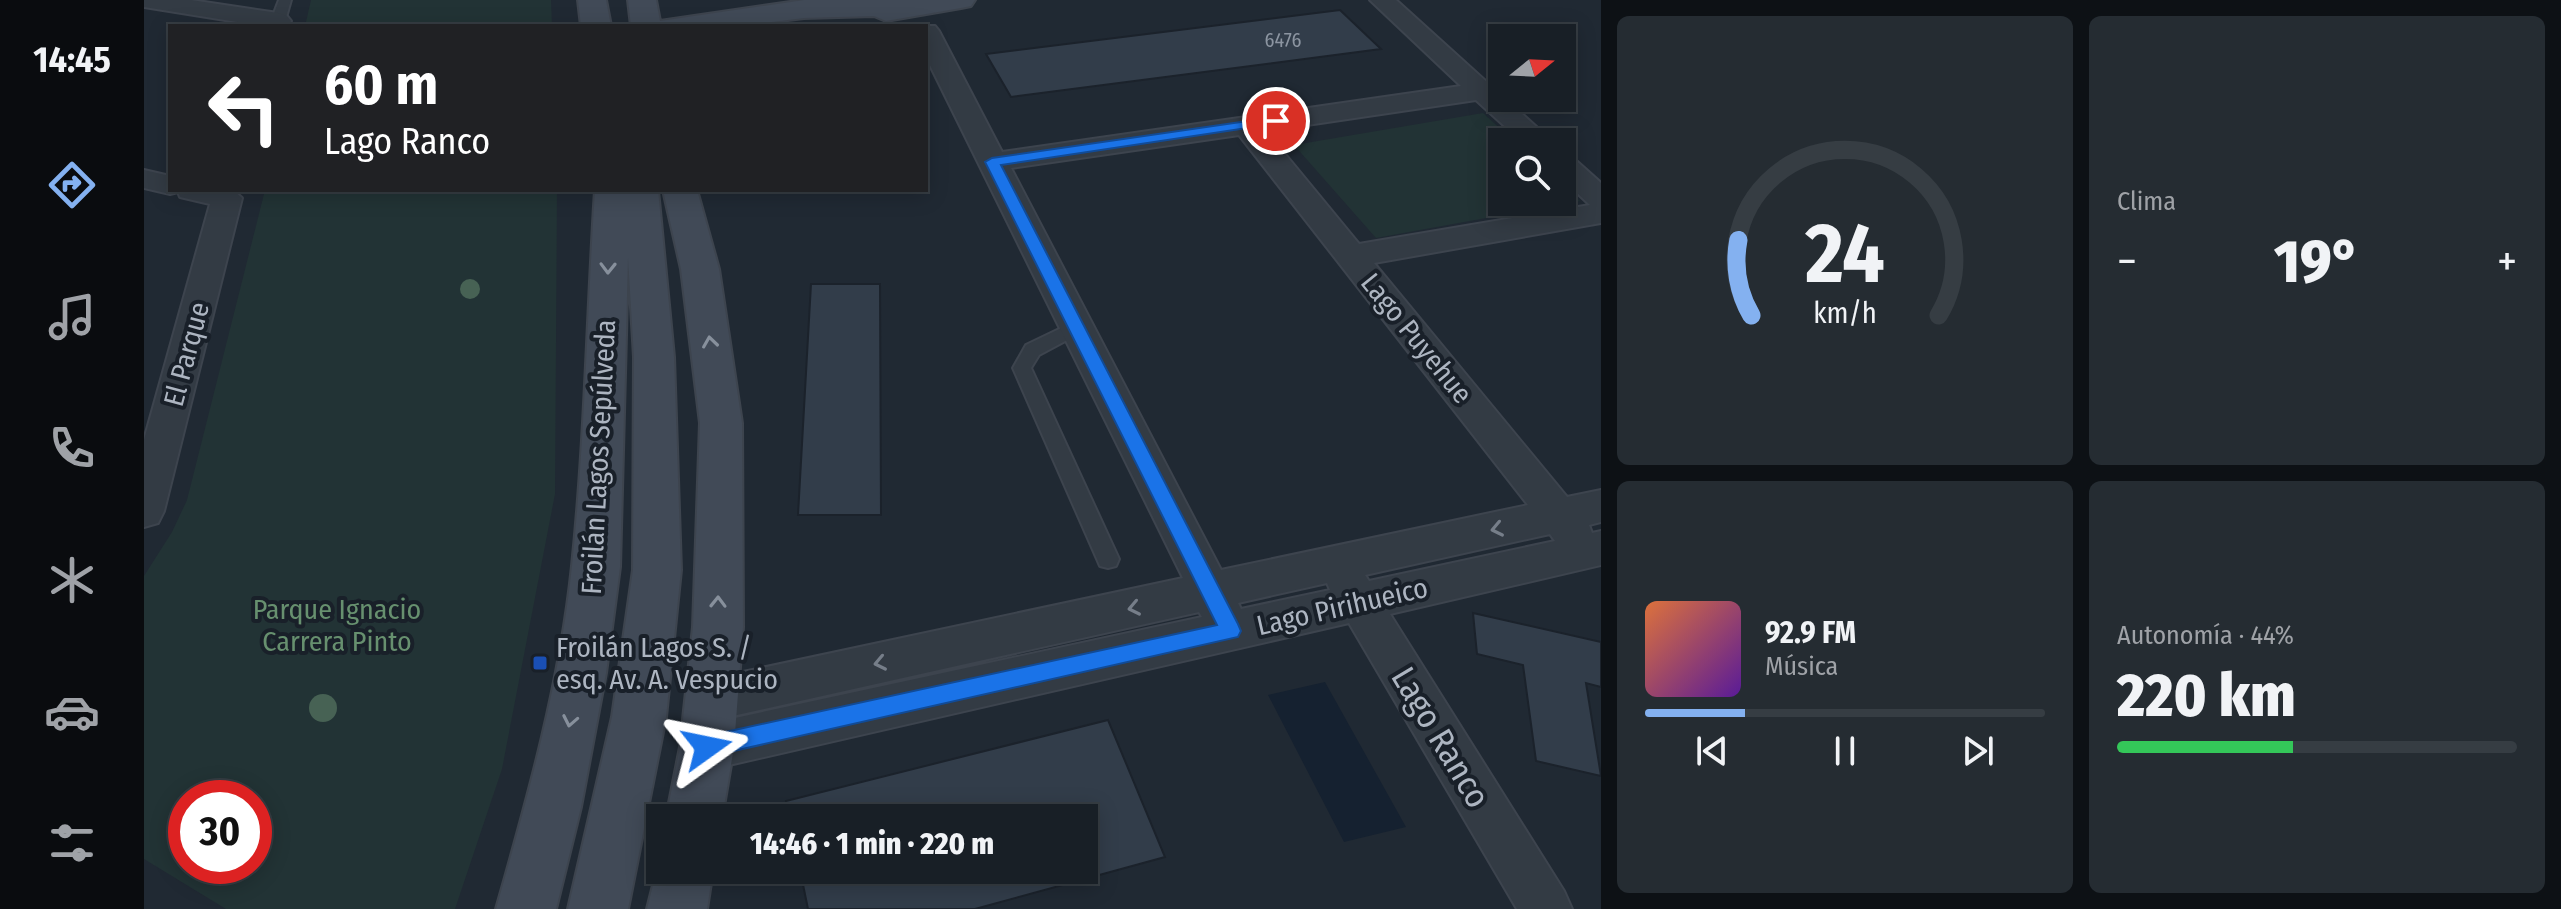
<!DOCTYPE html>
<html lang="es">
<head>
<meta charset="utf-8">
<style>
	:root { --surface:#181f26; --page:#252c32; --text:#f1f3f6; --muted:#9fa2a7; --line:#363d43; --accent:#84b1f0 }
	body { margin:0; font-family:"Fira Sans Condensed",sans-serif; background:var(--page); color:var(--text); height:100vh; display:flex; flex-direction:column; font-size:30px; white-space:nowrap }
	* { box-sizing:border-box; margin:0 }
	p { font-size:26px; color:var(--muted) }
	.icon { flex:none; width:44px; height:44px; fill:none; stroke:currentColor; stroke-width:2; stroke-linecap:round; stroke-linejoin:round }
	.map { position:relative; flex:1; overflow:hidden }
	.details { display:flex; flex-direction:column; gap:16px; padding:16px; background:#0d1115; width:960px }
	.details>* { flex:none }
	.top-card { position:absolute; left:24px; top:24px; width:760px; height:168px; border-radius:0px; box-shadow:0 4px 20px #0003,0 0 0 2px var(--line); background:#202124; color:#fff; overflow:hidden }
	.needle { width:52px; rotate:72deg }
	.fabs { position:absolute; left:1344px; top:24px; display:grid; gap:16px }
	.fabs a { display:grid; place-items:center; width:88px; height:88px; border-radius:0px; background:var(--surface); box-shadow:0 4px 20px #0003,0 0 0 2px var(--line); font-size:40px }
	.speed { position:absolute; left:24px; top:780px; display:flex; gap:16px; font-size:40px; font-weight:700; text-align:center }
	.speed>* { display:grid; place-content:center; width:104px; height:104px; border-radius:50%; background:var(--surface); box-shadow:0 4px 20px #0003,0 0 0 2px var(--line); line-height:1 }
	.speed .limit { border:12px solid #d22; background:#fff; color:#111 }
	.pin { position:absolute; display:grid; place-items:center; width:68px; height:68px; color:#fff; margin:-34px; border:4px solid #fff; border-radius:50%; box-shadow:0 2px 8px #0007 }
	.me { position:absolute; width:88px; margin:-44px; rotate:78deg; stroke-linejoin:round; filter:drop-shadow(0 0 6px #0008) }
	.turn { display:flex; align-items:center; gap:28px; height:168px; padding:0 24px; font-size:36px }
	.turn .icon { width:104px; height:104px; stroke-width:2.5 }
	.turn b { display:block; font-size:56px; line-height:68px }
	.big { font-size:60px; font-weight:800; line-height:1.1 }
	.details .tile { flex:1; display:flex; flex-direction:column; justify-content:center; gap:12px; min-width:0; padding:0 28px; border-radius:12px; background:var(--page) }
	.details .dial { align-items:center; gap:0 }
	.dial svg { height:208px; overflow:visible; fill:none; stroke:var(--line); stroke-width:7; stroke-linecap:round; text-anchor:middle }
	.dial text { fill:var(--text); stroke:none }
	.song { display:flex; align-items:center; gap:24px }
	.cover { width:96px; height:96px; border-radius:12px; background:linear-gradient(135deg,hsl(20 70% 55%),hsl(270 70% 35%)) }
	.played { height:8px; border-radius:4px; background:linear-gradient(90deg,var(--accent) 25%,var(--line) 25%) }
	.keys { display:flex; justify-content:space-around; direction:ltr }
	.heat { display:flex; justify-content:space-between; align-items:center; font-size:44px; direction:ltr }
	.charge { height:12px; border-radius:6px; background:linear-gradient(90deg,#34c759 44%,var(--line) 0) }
	.details .tiles { flex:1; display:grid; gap:16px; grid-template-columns:repeat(2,1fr) }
	.trip { position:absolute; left:502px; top:804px; width:452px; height:80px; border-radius:0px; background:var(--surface); box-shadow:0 4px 20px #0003,0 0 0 2px var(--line); font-weight:800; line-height:80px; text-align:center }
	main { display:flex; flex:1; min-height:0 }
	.tab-bar { display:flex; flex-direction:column; width:144px; justify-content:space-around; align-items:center; background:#0a0c0f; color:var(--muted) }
	.tab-bar .icon { width:56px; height:56px }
	.tab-bar .selected { color:var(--accent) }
	.tab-bar b { font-size:36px; color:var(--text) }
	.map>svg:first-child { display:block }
	.green { fill:#223335; fill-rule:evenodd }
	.water { fill:#152130 }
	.building { fill:#323d4a; stroke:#1b222b; stroke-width:2 }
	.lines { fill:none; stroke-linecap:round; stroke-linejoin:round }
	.lane-casing { stroke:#3d444e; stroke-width:4 }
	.street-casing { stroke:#3d444e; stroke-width:4 }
	.secondary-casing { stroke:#3d444e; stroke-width:4 }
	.lane { fill:#333b44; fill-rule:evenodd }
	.street { fill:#333b44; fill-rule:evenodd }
	.secondary { fill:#414a57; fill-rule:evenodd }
	.tree { fill:#476254 }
	.oneway { stroke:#87909c }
	.oneway2 { stroke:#767e89 }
	.route { fill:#1a73e8; stroke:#114b97; stroke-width:2 }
	.transit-dot { fill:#1a4fb4; stroke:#192029; stroke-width:3 }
	.labels { text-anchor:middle; stroke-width:8; stroke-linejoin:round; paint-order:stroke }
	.far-number-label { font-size:20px; fill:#8c95a1 }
	.street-label { font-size:28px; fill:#adb5c1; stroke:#192029 }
	.park-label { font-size:28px; fill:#67906f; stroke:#192029 }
	.poi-label { font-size:28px; fill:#adb5c1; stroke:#192029; text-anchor:start }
	.near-street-label { font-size:34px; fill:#adb5c1; stroke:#192029 }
</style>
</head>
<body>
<main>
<nav class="tab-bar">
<b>14:45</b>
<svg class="icon selected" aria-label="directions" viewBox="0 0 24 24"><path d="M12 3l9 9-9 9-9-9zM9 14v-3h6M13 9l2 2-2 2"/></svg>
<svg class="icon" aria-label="music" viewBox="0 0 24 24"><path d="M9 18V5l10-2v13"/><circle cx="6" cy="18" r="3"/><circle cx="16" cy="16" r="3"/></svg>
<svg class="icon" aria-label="phone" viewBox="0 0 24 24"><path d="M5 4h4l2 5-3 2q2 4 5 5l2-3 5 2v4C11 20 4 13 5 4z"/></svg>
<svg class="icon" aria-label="climate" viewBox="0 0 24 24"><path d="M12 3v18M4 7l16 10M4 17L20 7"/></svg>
<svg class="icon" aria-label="car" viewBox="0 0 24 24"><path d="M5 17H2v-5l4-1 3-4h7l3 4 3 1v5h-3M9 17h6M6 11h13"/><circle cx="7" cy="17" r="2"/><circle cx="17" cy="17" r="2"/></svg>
<svg class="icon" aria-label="filters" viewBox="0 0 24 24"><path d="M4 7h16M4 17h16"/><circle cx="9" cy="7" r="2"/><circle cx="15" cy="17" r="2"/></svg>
</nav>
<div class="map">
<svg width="1457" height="909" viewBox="0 0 1457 909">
	<rect width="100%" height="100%" fill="#202933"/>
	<g class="green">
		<path d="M167,0H407L408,26H161Z"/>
		<path d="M1339,113L1371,142H1358V202H1418V185L1436,201L1232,238L1150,145Z"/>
		<path d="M121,190H413L411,494L358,769L311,909H82L0,859V576L28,532L43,500ZM42,798H110V866H42Z"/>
	</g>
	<path class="water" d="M1181,682L1262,827L1200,842L1124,695Z"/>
	<g class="building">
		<path d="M1196,10L1237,49L867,97L842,54Z"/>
		<path d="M667,284H736L737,515H654Z"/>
		<path d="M1329,613L1457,642V687L1442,683L1457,776L1392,761L1379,665L1333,654Z"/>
		<path d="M964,720L1021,857L831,909H664L656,870H940V818H645L642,801Z"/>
	</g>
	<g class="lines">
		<g class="lane-casing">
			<g id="lane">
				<path d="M135,0H147L141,21L134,25L127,21Z"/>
				<path d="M932,321L941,327L938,332L895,355L887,368L975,559L972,566L964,568L956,566L953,559L869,368L882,345Z"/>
			</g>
		</g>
		<g class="street-casing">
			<g id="street">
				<path d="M0,0H47L134,13L143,16L147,21L143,26H118L0,7Z"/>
				<path d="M1226,0H1252L1409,142H1378L1332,100L1122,131L1215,244L1446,205L1418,179V154L1428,157L1457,183V223L1230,263L1423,497L1457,490V522L1445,525L1448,533L1457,531V565L1246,614L1420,891L1428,909H1373L1205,623L563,770L546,763L540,747L546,731L563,724L1058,617L1055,612L566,721L550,715L543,700L550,685L566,679L1039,578L782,57V26H773H791L795,31L858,152L1317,86ZM1095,135L1384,505L1077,570L867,168ZM1406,534L1411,541L1225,581L1221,575ZM1183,583L1186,590L1097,609L1094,603Z"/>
				<path d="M0,170L26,176V190H89L98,198L20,511L14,523L0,527V440L66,204L36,197L34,192L26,194L0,188Z"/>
			</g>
		</g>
		<g class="secondary-casing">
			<g id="secondary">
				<path d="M434,0H462L467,26H437Z"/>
				<path d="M484,0H512L516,21L660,0H831L827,6L817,8L742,21L730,16L660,18L595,26H487Z"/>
				<path d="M451,190H514L530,357L537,570L522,717L484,909H424L468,717L489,570L490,357L484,258L476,567L462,673L437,807L412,909H352C384,797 416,682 428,566C441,441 443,315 451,190Z"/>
				<path d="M519,190H553L575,269L598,423L599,627L590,747L578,818H522L536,747L549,627L556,423L537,269Z"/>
				<path d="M516,857V870H569L563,909H503Z"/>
			</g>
		</g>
		<use href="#lane" class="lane"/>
		<use href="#street" class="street"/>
		<use href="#secondary" class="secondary"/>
	</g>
	<g class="tree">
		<circle cx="326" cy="289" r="10"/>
		<circle cx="179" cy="708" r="14"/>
	</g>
	<defs><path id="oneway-chevron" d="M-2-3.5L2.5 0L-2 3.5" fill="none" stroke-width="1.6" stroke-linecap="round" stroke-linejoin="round" transform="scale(2)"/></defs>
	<g class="oneway">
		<use href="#oneway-chevron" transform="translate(464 268) rotate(91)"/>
		<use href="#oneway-chevron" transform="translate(566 342) rotate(-98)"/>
		<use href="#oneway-chevron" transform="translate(574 602) rotate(-89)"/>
		<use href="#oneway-chevron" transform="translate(426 721) rotate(101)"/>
	</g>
	<g class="oneway2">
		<use href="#oneway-chevron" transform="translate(1353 529) rotate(168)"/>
		<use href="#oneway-chevron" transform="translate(990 608) rotate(168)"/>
		<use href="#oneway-chevron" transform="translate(736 663) rotate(168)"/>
	</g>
	<path class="route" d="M1132,117L1136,118V123L857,165L1094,624L1097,631L1094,637L563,757L555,754L552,747L555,739L563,736L1073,625L841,162L848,158Z"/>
	<rect class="transit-dot" x="388" y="655" width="16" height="16" rx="4"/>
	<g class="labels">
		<g class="far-number-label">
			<text x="1139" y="47">6476</text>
		</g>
		<g class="street-label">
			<text transform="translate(1273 338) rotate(51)" y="10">Lago Puyehue</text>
			<text transform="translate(42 354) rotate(-75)" y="10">El Parque</text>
			<text transform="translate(454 457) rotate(-87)" y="10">Froilán Lagos Sepúlveda</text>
			<text transform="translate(1198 606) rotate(-13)" y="10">Lago Pirihueico</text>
		</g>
		<g class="park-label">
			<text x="193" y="619">Parque Ignacio<tspan x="193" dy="32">Carrera Pinto</tspan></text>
		</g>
		<g class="poi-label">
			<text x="412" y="657">Froilán Lagos S. /<tspan x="412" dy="32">esq. Av. A. Vespucio</tspan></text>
		</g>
		<g class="near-street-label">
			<text transform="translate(1297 737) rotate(59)" y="12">Lago Ranco</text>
		</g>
	</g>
</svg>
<div class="fabs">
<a><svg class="needle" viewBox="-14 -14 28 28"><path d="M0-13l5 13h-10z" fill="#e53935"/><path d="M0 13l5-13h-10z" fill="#9fa2a7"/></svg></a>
<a><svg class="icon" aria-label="search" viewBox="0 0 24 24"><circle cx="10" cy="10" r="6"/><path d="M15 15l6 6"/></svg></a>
</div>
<div class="speed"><div class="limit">30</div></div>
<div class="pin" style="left:1132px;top:121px;background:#d93025"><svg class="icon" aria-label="arrive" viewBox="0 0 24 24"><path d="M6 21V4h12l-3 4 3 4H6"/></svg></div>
<svg class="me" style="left:563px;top:747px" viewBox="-20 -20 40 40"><path d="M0-17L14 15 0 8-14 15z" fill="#1a73e8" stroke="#fff" stroke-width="4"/></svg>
<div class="trip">14:46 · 1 min · 220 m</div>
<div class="top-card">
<div class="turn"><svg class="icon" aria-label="left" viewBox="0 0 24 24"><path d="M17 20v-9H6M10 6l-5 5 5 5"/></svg><div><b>60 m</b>Lago Ranco</div></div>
</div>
</div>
<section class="details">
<div class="tiles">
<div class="tile dial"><svg viewBox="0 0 100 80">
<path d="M14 69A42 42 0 1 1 86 69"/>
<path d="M14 69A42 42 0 0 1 9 40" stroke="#84b1f0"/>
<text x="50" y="56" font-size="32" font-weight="700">24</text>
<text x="50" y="72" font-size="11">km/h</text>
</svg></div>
<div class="tile"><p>Clima</p>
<div class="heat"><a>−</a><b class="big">19°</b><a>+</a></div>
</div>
<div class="tile">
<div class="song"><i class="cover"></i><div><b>92.9 FM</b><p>Música</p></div></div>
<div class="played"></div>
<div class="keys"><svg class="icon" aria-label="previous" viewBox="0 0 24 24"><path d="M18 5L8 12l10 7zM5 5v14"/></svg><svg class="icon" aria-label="pause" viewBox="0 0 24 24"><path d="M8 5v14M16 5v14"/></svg><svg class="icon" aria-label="next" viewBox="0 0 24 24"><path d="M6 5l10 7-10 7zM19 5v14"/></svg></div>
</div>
<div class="tile"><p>Autonomía · 44%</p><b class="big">220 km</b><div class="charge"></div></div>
</div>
</section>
</main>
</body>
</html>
